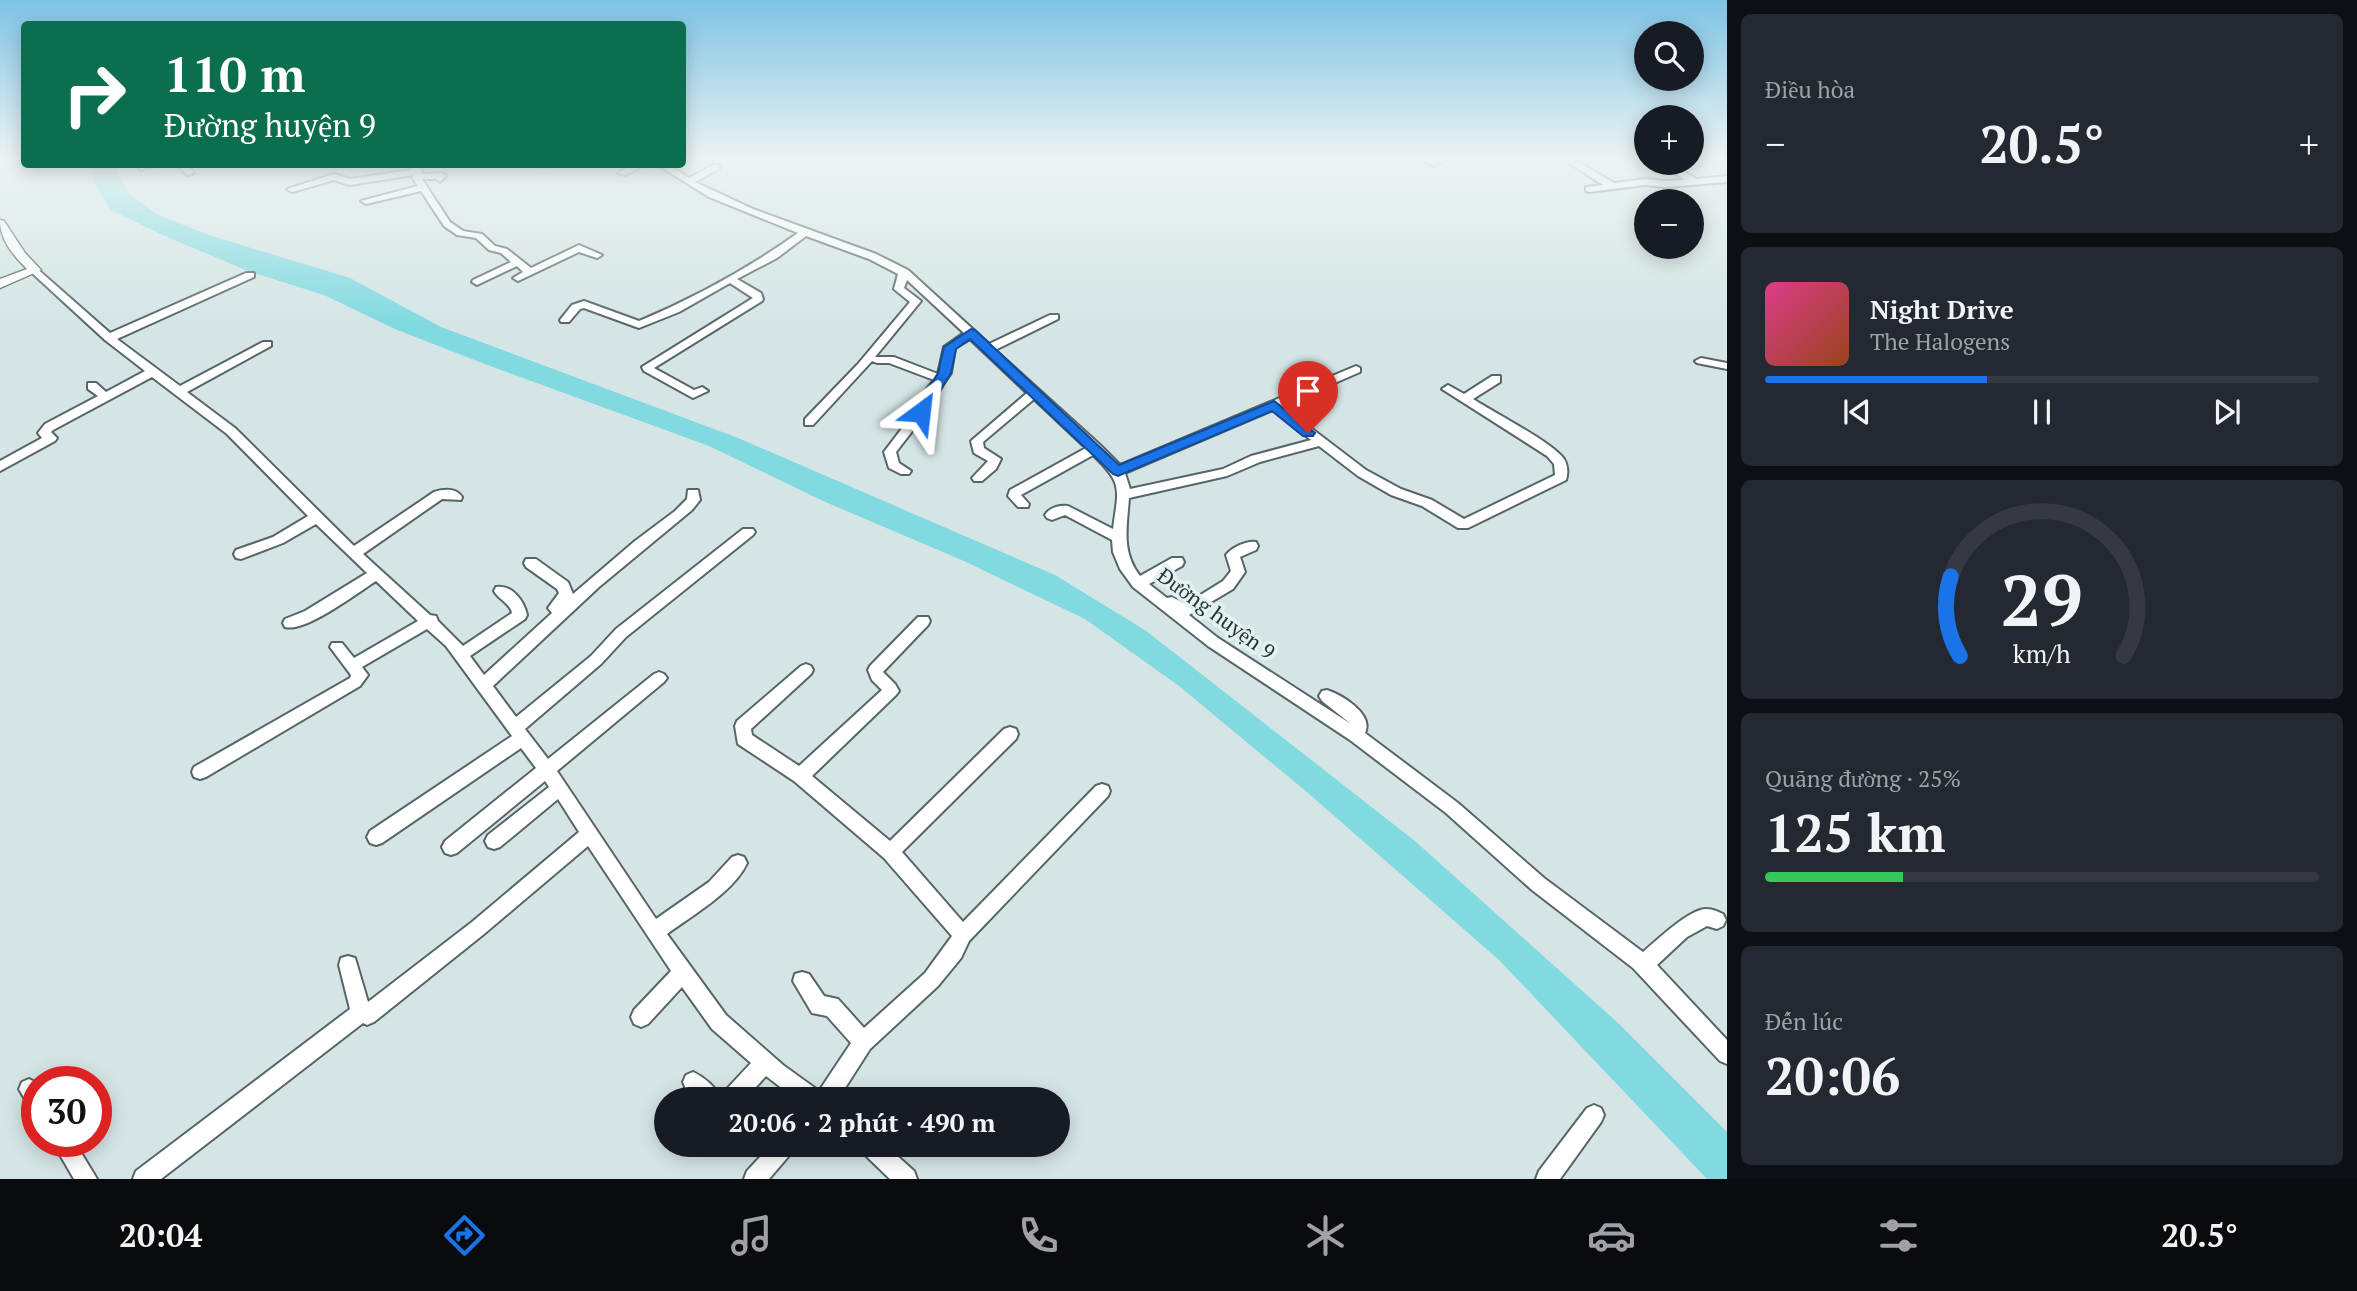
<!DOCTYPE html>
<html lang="vi">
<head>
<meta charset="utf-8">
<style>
	:root { --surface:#171b24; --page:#242831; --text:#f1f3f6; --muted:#9ea1a6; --line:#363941; --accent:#1a73e8 }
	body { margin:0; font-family:"PT Serif",serif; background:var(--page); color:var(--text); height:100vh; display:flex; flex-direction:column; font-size:26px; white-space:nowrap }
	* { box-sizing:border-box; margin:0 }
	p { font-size:23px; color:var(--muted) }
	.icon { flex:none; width:38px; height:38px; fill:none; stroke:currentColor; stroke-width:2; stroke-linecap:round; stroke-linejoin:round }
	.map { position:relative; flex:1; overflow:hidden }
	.side { display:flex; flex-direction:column; gap:14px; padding:14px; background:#0d0f14; width:630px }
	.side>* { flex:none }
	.top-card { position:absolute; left:21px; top:21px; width:665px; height:147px; border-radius:7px; box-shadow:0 4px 18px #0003; background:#0b6e4f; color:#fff; overflow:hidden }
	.controls { position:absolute; left:1634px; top:21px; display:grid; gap:14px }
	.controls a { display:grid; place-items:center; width:70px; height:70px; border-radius:50%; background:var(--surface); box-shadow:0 4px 18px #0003; font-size:35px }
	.speed { position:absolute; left:21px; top:1066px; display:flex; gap:14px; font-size:35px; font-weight:700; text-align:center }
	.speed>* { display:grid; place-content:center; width:91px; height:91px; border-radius:50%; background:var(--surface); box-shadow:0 4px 18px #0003; line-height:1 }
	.speed .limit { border:10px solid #d22; background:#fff; color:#111 }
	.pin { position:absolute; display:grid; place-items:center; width:60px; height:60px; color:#fff; margin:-72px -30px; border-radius:50% 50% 50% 0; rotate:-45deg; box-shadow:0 0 7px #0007 }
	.pin .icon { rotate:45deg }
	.me { position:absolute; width:77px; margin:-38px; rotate:30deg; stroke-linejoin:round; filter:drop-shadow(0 0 5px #0008) }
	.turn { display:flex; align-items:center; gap:24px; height:147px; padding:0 28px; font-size:32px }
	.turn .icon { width:91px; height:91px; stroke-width:2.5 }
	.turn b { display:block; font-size:49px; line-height:60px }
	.big { font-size:52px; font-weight:800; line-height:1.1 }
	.side .card { flex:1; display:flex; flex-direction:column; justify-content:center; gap:10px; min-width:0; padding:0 24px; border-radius:10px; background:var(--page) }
	.side .dial { align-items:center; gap:0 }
	.dial svg { height:182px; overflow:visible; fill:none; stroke:var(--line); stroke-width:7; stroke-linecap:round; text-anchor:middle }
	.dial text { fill:var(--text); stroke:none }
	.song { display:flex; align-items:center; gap:21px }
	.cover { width:84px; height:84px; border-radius:10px; background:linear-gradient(135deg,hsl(330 70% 55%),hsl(20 70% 35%)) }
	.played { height:7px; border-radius:4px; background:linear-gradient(90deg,var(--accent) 40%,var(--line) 40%) }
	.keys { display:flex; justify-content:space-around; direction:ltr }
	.heat { display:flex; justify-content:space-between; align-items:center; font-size:38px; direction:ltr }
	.charge { height:10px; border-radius:5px; background:linear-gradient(90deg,#34c759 25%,var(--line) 0) }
	.trip { position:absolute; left:654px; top:1087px; width:416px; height:70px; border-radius:35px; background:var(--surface); box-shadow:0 4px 18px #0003; font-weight:800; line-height:70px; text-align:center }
	.menu { display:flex; height:112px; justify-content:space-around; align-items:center; background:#090b0e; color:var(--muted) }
	.menu .icon { width:49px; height:49px }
	.menu .selected { color:var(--accent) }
	.menu b { font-size:32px; color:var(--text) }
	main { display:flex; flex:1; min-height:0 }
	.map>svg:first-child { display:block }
	.water { fill:#80dae0 }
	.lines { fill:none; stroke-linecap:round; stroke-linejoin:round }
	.minor-casing { stroke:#576566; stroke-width:4 }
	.major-casing { stroke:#576566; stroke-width:3 }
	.minor { fill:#fff; fill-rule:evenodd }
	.major { fill:#fff; fill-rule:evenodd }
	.route { fill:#1a73e8; stroke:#114b97; stroke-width:2 }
	.labels { text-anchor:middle; stroke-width:7; stroke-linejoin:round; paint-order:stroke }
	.street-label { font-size:21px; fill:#2d3334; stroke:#e2f2f3 }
</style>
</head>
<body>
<main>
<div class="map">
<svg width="1727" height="1179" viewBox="0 0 1727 1179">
	<rect width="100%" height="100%" fill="#d5e5e5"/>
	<path class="water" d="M92,165H120L117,175L129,194L158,215L212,236L350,278L441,327L738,438L1055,575L1145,630L1415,841L1617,1022L1727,1132V1179H1707L1499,960L1308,793L1179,686L1085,619L964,561L823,501L709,446L482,363L395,329L324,295L248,271L167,237L111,210L92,180Z"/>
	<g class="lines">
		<g class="minor-casing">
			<g id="minor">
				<path d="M1418,159H1449L1434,166Z"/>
				<path d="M1563,159H1573L1614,183L1645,179L1666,181L1685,180L1660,163H1670L1696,179L1727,176V182L1666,187L1645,185L1589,192L1586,191V187L1603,185Z"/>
				<path d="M146,164H161L140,170V166Z"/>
				<path d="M176,164H186L194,173L187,175Z"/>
				<path d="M412,164H420L422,174L442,173L446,176L440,182L436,179H422L450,222L463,231L482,234L495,246L507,249L531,268L579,245L602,255L597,258L579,252L518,281L513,278L523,272L517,266L477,285L472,282L473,280L511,262L501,253L489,250L476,238L457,235L444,226L421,191L366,204L361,201L418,186L412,177L413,175L350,185L334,180L292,192L287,189L334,174L350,179L412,170Z"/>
				<path d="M528,164H549L545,167Z"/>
				<path d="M634,164H646L625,175L618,173Z"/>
				<path d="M656,164H667L689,178L713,165H719V169L695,182L753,209L876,254L908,270L989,344L1050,315H1058V319L995,350L1100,445L1120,465L1356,366L1360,368V372L1282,406L1366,470L1401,489L1432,500L1464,519L1555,475L1554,464L1547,456L1442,389L1448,385L1464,394L1492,376H1500V382L1473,399C1493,412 1552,442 1564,459C1568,465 1568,474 1566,480L1468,528H1458L1422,506L1391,495L1358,476L1319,446L1260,462L1227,476L1129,498C1127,527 1121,552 1140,576L1172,558H1182L1184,562L1182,566L1149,584L1167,598L1172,597L1186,604L1223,581L1231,571L1226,555C1231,548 1247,540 1256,542L1258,546L1256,550L1240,557L1245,572L1233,589L1189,615L1218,638L1351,724L1322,701L1319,696L1322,691L1327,690C1342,695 1374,714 1365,733L1458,803L1544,878L1643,952C1656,941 1690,908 1707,909C1712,909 1719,912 1723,914L1726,920L1723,926L1717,929L1707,926L1687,937L1657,965L1727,1040V1064L1720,1061L1633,968L1532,890L1446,813L1350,740L1208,646L1133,587L1120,569L1113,552L1112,540L1065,515L1052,520L1047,518L1045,515C1050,507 1060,505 1068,506L1113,529C1118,489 1124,484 1093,455L1021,495L1029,504L1028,507H1018L1008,496L1010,490L1086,448L1034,399L983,442L984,448L1001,459L996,469L982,481H974L972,478L988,461L974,453L971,441L1027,393L970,339L955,348L951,373L938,391L934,403L896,452L899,463L911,471L909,474H901L889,468L884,452L922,402L926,390L934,380L889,363H877L872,361L813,425H805V419L858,364L910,302L894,289L898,274L869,259L806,236L777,258L737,279L761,293L763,299L762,301L654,368L694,390L702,387L708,391L693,398L644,371L642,367L753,298L730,283L679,312L639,328L584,308L580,309L569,322H561L560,320L572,305L584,301L639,321C694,298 749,268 798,233L709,197ZM907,280L964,333L944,347L938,374L894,357H875L921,301L904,288ZM1273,410L1311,440L1251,456L1223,469L1130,489L1125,473Z"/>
				<path d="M35,267L110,333L246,273H254V277L117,339L180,386L263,342H271V346L187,392L235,428L354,546L434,492C444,489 456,488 462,497L461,500L442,499L363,554L430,615L436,616L438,621L463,646L512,613C510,603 499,600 494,591L496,587C512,584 524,601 527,615L525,619L470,656L484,675L552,613L548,608L559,593L557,589L526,567L524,563L526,559H536L568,582L573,594L635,541L675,511L687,499L688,490H698L700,500L692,510L599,587L493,686L516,717L591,656L616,629L743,529H753L755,532L753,535L626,637L601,664L525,729L548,759L654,674L659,672L664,674L667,678L664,682L557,771L656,919L709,882L732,857L738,855L744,857L747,863C734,892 691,916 667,934L726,1015L783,1065L819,1091L851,1043L827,1016L812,1013L793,981L795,974L802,972L809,974L824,996L838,999L864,1028L925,973L952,936L884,858L794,781L738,744L735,726L737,721L801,666L806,664L811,666L813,670L811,674L751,729L752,735L799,766L882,690L872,680L868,670L870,666L918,617H928L930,621L928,625L883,672L895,684L899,691L896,695L812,776L890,841L1004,729L1010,727L1016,729L1018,734L1016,739L902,852L963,922L1096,786L1102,784L1108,786L1110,791L1108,796L969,941L961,958L938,986L870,1049L838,1099H796L766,1076L745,1099H696L686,1089L683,1082L686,1075L693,1072C704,1077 716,1087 721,1099L724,1092L751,1063L712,1029L682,987L648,1024L641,1027L634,1024L631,1017L634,1010L671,971L588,846L484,934L374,1022L367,1025L363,1023L161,1179H133L136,1171L350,1009L339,965L341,958L348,956L355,958L368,1002L472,922L579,832L558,799L500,847L494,849L488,847L485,841L488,835L549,787L545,781L457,853L451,855L445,853L442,847L445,841L536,768L521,748L382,843L376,845L370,843L367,837L370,831L512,736L446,646L427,629L362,667L368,675L360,686L206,777L200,779L194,777L192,772L194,767L350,678L351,675L330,647L332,643H342L354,658L418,621L376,581C357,593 305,633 285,627L283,623L285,619L305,611L367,573L316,524L283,543L241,559L236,558L234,554L236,550L273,537L308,516L227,434L152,377L53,430L51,432L57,438L55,441L0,471V461L42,438L38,433L45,424L98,396L88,389V383H96L106,392L145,371L105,340L31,272V268Z"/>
				<path d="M1701,358L1727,363V369L1697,363L1695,361Z"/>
				<path d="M29,1079L37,1083V1111L30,1108L19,1089L22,1082Z"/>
				<path d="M1594,1105L1601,1108L1604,1115L1601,1122L1560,1179H1536L1539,1171L1587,1108Z"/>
				<path d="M52,1141H74L97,1179H74Z"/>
				<path d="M772,1144H796L793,1151L769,1179H744L747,1171Z"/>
				<path d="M858,1144H884L914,1171L917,1179H890L861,1151Z"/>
			</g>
		</g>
		<g class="major-casing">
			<path id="major" d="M0,220L4,221L25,253L41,270L0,288V279L27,269C13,255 0,240 0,220Z"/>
		</g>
		<use href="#minor" class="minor"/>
		<use href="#major" class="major"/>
	</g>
	<linearGradient id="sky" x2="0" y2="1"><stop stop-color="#7ec3e5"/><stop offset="0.49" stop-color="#ecf3f3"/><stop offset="1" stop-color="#ecf3f3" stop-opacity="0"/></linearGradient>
	<rect width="1727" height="324" fill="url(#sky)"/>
	<path class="route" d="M971,329L975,330L1119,465L1274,401L1315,433L1313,436H1303L1272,411L1118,476L1113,474L970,339L956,349L951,373L926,415H916L914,412L938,373L944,347Z"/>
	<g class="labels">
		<g class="street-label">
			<text transform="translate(1216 614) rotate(36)" y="7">Đường huyện 9</text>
		</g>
	</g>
</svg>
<div class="controls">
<a><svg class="icon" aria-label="search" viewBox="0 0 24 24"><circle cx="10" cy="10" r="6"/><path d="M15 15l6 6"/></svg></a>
<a>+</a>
<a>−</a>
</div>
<div class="speed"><div class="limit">30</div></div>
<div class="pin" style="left:1308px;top:433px;background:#d93025"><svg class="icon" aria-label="arrive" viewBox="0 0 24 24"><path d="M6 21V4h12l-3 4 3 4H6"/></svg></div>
<svg class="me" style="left:921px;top:412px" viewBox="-20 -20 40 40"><path d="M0-17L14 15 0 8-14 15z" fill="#1a73e8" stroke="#fff" stroke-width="4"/></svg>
<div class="trip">20:06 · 2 phút · 490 m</div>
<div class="top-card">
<div class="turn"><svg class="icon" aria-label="right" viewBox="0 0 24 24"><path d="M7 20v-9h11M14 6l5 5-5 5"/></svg><div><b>110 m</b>Đường huyện 9</div></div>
</div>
</div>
<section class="side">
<div class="card"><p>Điều hòa</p>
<div class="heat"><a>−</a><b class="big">20.5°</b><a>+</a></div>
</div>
<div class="card">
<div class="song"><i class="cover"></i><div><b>Night Drive</b><p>The Halogens</p></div></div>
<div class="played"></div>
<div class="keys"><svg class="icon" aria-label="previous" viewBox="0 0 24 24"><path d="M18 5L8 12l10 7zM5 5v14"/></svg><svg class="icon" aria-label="pause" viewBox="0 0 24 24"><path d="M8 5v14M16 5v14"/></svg><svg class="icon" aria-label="next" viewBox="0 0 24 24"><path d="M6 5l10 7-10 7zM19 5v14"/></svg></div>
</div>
<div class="card dial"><svg viewBox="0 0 100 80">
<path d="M14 69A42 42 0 1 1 86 69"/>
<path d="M14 69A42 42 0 0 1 10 34" stroke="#1a73e8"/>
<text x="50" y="56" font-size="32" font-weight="700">29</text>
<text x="50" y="72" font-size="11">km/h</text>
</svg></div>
<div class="card"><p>Quãng đường · 25%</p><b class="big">125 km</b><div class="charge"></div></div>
<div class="card"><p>Đến lúc</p><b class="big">20:06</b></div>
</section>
</main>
<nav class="menu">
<b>20:04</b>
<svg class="icon selected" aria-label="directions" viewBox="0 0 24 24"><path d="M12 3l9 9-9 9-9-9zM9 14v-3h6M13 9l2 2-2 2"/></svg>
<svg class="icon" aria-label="music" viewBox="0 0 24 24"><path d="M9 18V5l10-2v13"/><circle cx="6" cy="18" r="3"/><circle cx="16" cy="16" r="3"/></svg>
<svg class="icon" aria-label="phone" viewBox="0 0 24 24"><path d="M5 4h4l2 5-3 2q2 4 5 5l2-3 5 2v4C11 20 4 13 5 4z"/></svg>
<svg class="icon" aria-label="climate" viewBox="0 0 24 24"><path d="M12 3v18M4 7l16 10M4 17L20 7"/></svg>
<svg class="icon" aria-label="car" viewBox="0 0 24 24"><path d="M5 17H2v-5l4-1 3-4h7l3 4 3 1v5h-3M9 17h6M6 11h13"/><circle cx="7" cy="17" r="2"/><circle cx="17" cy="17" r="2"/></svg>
<svg class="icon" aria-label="filters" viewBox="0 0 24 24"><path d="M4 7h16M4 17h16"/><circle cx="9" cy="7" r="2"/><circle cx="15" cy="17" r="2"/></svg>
<b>20.5°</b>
</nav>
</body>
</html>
